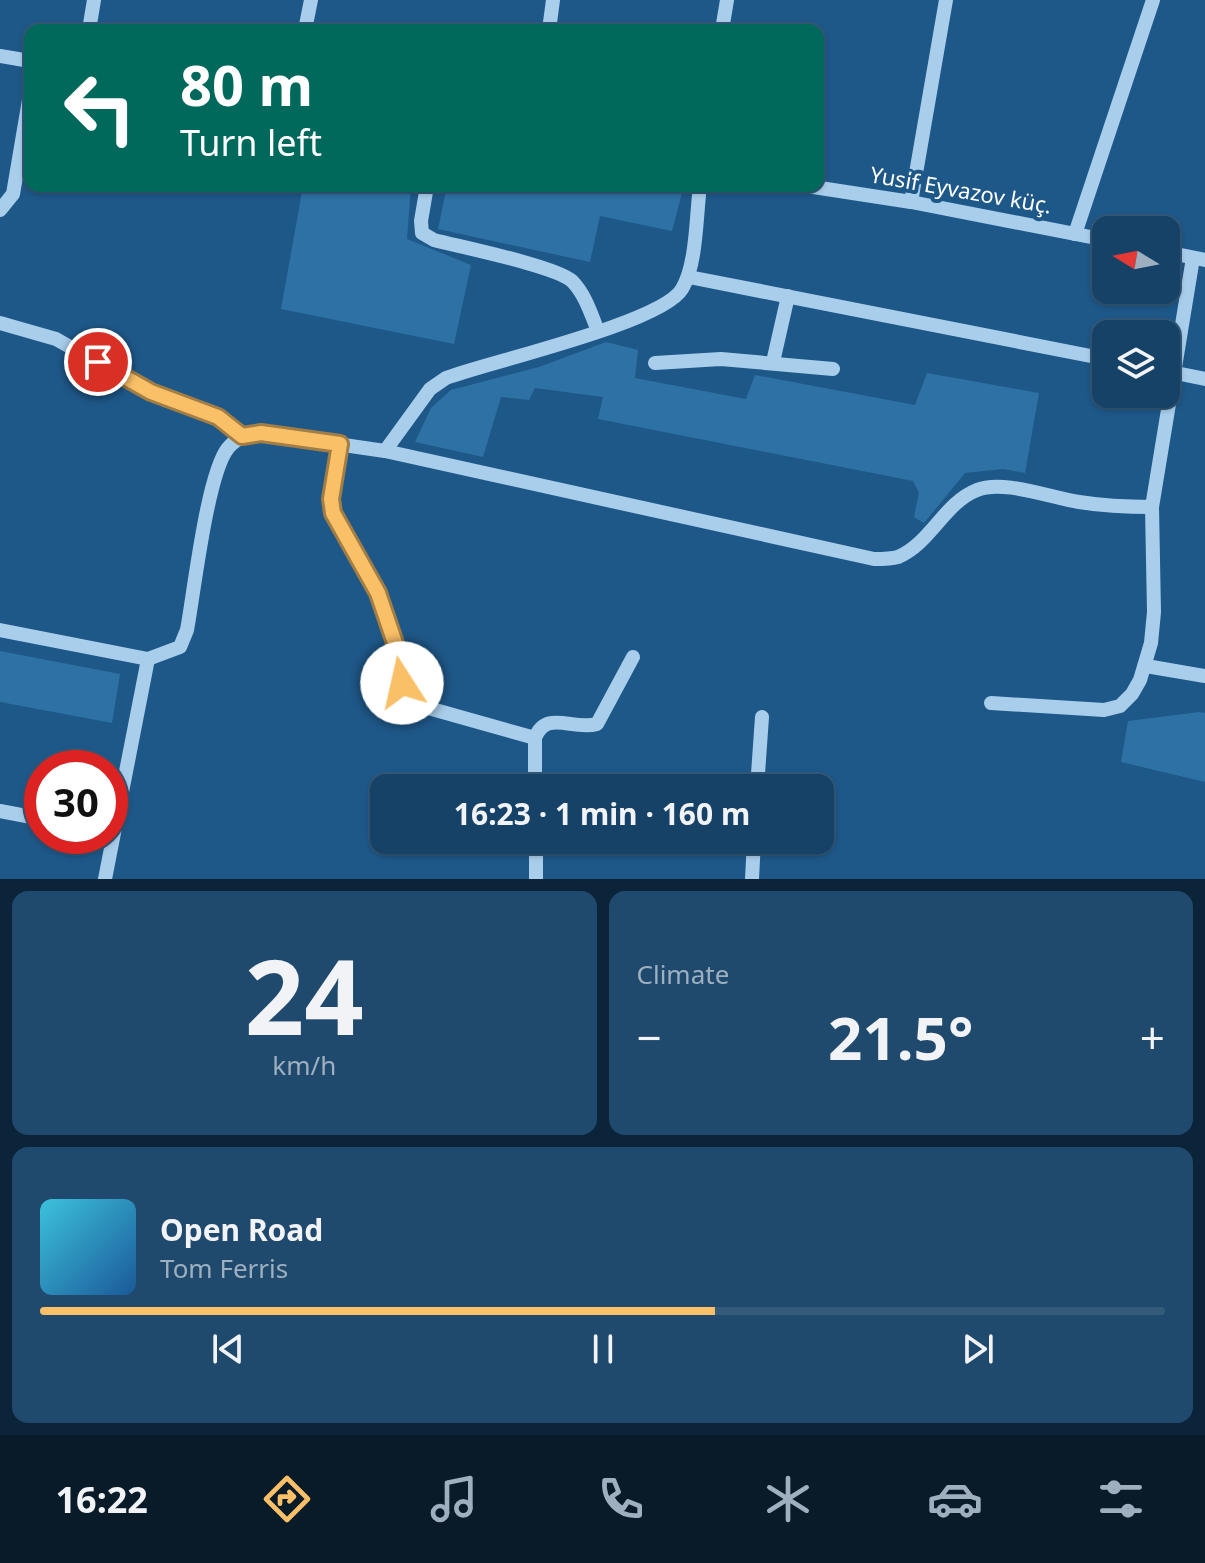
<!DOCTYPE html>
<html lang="en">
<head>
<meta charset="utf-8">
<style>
	:root { --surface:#164267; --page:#1f496d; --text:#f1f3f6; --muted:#9eb0c0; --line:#355b7b; --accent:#fac068 }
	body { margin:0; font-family:"Noto Sans",sans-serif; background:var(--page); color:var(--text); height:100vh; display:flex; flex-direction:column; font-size:30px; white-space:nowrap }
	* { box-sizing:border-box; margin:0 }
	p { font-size:26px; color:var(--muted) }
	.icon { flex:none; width:44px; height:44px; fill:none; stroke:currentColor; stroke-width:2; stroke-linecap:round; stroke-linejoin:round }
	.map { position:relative; height:879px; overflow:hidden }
	.panel { display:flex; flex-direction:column; gap:12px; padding:12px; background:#0c2439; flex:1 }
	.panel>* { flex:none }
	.guide { position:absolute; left:24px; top:24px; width:800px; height:168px; border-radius:16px; box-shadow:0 2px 6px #0004,0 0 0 2px var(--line); background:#00695c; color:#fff; overflow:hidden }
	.needle { width:52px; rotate:280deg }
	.controls { position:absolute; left:1092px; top:216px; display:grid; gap:16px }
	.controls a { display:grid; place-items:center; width:88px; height:88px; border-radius:16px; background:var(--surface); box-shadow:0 2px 6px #0004,0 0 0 2px var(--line); font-size:40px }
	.speed { position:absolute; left:24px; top:750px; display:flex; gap:16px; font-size:40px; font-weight:700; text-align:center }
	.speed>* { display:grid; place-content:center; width:104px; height:104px; border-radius:50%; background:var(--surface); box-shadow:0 2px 6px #0004,0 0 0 2px var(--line); line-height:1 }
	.speed .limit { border:12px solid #d22; background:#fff; color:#111 }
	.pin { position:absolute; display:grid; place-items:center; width:68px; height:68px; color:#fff; margin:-34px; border:4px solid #fff; border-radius:50%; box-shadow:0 2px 8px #0007 }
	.me { position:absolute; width:88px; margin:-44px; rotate:350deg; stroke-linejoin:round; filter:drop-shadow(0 0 6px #0008) }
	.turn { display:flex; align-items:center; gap:28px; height:168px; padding:0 24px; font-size:36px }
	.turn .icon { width:104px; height:104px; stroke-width:2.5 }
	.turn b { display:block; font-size:56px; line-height:68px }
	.big { font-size:60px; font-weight:700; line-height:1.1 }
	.panel .widget { flex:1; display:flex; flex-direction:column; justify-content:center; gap:12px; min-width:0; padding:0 28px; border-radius:16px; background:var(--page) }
	.panel .dial { align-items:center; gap:0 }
	.dial b { font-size:104px; line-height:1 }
	.song { display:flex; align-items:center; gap:24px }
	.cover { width:96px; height:96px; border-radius:12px; background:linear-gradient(135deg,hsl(190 70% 55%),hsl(210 70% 35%)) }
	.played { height:8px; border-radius:4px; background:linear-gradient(90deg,var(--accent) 60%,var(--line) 60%) }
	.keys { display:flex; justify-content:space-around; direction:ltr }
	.heat { display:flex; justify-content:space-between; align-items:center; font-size:44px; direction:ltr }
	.panel .tiles { flex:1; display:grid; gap:12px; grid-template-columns:1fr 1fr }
	.widget:last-child { grid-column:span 2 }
	.trip { position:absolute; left:370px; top:774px; width:464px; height:80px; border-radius:16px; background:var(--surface); box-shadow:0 2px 6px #0004,0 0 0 2px var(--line); font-weight:700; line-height:80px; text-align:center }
	.dock { display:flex; height:128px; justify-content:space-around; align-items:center; background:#091a29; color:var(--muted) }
	.dock .icon { width:56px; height:56px }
	.dock .active { color:var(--accent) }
	.dock b { font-size:36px; color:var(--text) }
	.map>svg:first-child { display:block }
	.green { fill:#2e71a4 }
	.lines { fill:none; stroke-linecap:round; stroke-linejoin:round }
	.minor { stroke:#a9ceeb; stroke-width:14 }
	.route-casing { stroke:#a27d44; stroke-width:20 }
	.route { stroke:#fac068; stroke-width:14 }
	.labels { text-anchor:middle; stroke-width:8; stroke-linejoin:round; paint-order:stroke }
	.street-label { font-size:22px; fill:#fff; stroke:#1e5889 }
</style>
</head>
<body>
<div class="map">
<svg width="1205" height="879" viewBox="0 0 1205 879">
	<rect width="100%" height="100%" fill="#1e5889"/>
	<g class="green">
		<path d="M303,186H411L407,239L471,265L454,344L281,309Z"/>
		<path d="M447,186H640L682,193L672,231L600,216L590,262L438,229Z"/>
		<path d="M606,342L638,350L635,378L746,399L755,375L915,405L927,373L1039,393L1025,473L1003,469L965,473L924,523L914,517L919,493L913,481L598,419L603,397L535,388L529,400L501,397L483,457L415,442L431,408L451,390L539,367Z"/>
		<path d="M0,651L120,674L112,723L0,702Z"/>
		<path d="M1199,712L1205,713V782L1121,762L1128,721Z"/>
	</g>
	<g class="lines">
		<g class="minor">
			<path d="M89,30L94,0"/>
			<path d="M305,30L311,0"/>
			<path d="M549,30L553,0"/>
			<path d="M722,30L727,0"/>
			<path d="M0,56L30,61"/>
			<path d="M427,186L421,221L422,233L434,240C461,247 555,266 572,281C585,294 591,314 598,331"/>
			<path d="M807,186L911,202L1106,240"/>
			<path d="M911,202L946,0"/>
			<path d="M0,210L13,194L30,94"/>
			<path d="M1075,234L1153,0"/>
			<path d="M1166,252L1205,260"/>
			<path d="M689,277L1106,359"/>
			<path d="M0,323L56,339L137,385L218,417L242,436"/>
			<path d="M773,362L788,296"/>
			<path d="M655,363L721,359L833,369"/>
			<path d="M1166,371L1205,379"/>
			<path d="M340,444L331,499L333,513C348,549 374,579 387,617C395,643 396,685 414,704L535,738V788"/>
			<path d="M385,451L430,389L446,378C489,362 662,323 682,289C697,264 696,216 700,186"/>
			<path d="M0,630L148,659"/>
			<path d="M1146,666L1205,676"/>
			<path d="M991,703L1104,710L1120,706L1132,694L1140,680L1151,643L1154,612L1152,507L1193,258"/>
			<path d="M535,738C546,709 573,731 597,724L633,657"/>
			<path d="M757,788L762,717"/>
			<path d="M0,811L42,819"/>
			<path d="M536,840V879"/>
			<path d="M105,879L148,659L180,647L187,630C194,593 207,474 228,448C237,437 248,435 261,433L385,451L874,559C881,559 891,559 898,557C931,543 944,503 977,490C1003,479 1051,498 1079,502C1104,506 1127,507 1152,507"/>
			<path d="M752,879L754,840"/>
		</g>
	</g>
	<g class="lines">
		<g class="route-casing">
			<path id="route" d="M98,362L151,392L218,417L242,436L261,433L340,444L331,499L333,513L378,593L395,643L402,683"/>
		</g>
		<use href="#route" class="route"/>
	</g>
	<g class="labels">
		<g class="street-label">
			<text transform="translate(961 190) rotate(10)" y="8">Yusif Eyvazov küç.</text>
		</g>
	</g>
</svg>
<div class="controls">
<a><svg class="needle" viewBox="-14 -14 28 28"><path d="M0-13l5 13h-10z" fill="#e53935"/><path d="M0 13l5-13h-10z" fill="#9eb0c0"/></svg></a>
<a><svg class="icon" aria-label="layers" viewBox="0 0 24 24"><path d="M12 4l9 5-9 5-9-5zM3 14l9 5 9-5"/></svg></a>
</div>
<div class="speed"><div class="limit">30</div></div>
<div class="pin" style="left:98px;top:362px;background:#d93025"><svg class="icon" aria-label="arrive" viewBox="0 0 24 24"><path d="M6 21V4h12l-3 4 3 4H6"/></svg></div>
<svg class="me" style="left:402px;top:683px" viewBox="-20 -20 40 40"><circle r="19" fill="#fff"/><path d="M0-13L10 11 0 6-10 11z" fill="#fac068"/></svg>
<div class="trip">16:23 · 1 min · 160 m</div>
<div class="guide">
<div class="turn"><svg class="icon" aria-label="left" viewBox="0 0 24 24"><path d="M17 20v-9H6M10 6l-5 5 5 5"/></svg><div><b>80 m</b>Turn left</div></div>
</div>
</div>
<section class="panel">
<div class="tiles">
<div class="widget dial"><b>24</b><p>km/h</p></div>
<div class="widget"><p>Climate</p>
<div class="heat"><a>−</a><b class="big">21.5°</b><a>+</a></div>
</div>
<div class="widget">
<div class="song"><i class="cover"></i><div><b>Open Road</b><p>Tom Ferris</p></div></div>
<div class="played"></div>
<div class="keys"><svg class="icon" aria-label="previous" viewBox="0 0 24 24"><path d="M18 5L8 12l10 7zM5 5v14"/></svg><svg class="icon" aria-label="pause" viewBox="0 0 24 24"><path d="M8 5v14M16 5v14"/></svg><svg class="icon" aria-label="next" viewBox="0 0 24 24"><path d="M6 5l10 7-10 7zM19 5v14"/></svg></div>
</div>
</div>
</section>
<nav class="dock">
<b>16:22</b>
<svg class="icon active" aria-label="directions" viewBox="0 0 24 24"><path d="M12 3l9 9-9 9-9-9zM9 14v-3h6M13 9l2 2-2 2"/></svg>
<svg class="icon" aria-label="music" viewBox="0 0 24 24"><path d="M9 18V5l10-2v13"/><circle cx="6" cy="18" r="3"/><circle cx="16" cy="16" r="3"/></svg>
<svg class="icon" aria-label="phone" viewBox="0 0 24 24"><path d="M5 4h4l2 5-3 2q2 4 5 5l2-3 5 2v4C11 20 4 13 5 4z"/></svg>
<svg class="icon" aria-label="climate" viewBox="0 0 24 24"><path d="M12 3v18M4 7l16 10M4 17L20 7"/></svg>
<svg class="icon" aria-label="car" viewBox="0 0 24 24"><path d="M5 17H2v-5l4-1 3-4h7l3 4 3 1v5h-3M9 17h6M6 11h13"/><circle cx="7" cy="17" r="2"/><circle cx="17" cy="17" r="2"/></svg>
<svg class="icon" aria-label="filters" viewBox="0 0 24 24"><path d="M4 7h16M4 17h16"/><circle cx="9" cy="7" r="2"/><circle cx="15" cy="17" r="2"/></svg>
</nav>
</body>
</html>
